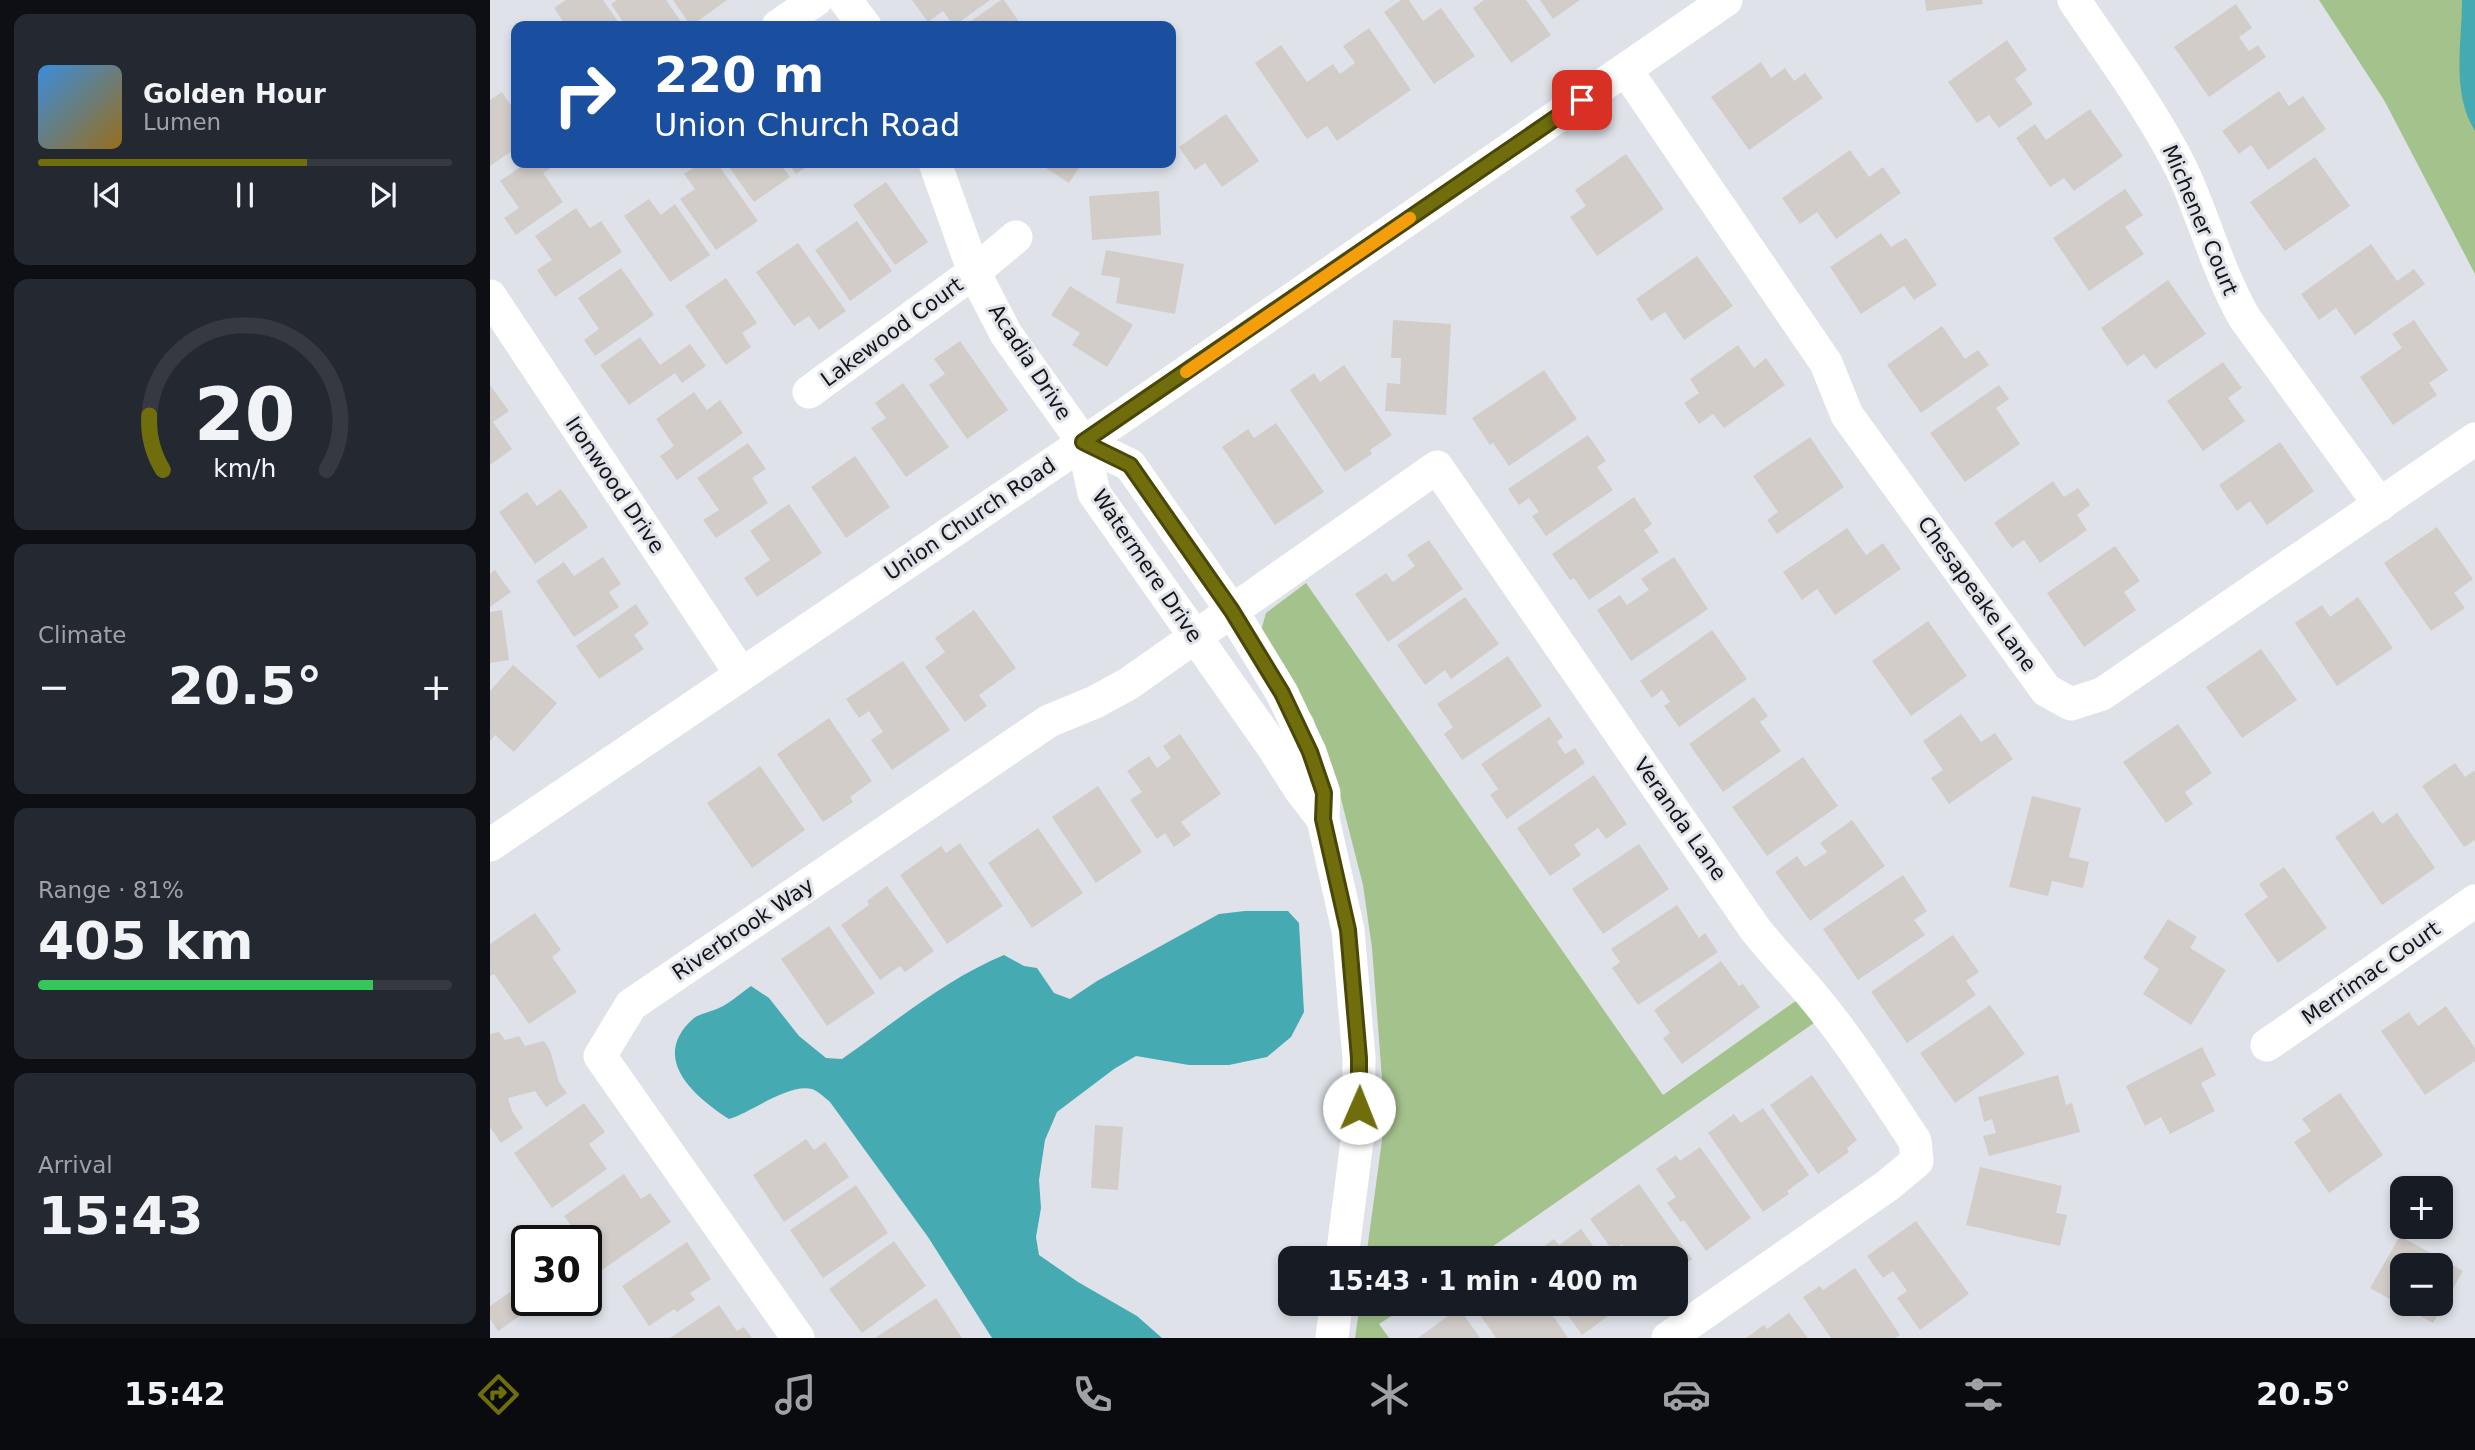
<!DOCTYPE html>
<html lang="en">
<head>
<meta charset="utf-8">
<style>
	:root { --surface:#171b24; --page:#242831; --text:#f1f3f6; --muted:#9ea1a6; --line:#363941; --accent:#6f6d0c }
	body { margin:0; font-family:"DejaVu Sans",sans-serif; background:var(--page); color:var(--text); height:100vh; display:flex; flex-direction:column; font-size:26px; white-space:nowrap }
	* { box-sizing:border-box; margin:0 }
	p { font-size:23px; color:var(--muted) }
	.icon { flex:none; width:38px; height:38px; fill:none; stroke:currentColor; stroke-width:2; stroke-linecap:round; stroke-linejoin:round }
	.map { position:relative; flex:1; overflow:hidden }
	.sheet { display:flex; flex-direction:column; gap:14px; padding:14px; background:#0d0f14; width:490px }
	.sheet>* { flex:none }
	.guide { position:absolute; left:21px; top:21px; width:665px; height:147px; border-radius:14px; box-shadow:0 4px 10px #0003; background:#1a4fa0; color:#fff; overflow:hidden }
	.buttons { position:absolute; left:1900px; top:1176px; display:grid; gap:14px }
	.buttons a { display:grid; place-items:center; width:63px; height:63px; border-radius:14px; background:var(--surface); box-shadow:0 4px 10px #0003; font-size:35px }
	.speed { position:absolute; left:21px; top:1225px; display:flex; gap:14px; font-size:35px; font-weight:700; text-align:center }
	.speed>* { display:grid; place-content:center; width:91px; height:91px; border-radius:50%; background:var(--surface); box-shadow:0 4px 10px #0003; line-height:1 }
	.speed .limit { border:4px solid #111; border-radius:10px; background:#fff; color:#111 }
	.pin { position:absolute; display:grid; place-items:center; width:60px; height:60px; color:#fff; margin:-30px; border-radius:14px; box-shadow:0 4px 10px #0006 }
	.me { position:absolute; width:77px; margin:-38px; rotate:1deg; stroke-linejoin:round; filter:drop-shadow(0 0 5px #0008) }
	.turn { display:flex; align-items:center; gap:24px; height:147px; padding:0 28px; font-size:32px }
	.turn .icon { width:91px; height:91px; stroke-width:2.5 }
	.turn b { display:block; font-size:49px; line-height:60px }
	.big { font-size:52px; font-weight:700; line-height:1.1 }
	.sheet .card { flex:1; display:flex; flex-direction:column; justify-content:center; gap:10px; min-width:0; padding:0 24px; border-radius:14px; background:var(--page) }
	.sheet .dial { align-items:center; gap:0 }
	.dial svg { height:182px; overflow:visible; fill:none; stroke:var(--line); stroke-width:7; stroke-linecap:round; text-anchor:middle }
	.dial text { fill:var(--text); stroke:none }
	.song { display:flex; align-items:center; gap:21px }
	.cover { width:84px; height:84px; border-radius:10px; background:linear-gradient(135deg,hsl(210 70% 55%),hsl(40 70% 35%)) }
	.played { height:7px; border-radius:4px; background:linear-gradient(90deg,var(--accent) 65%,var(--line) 65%) }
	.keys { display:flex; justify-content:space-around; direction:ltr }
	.heat { display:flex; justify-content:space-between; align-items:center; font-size:38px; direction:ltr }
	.charge { height:10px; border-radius:5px; background:linear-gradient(90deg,#34c759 81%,var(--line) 0) }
	.trip { position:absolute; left:788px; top:1246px; width:410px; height:70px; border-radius:14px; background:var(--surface); box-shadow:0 4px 10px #0003; font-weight:700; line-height:70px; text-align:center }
	.dock { display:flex; height:112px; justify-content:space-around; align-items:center; background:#090b0e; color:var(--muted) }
	.dock .icon { width:49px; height:49px }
	.dock .current { color:var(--accent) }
	.dock b { font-size:32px; color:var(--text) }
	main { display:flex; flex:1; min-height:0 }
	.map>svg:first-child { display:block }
	.green { fill:#a3c28c }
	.water { fill:#46aab3 }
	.building { fill:#d2cdc9; fill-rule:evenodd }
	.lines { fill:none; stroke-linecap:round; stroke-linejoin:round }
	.minor { stroke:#fff; stroke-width:33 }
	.route-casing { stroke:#484708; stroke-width:18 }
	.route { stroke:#6f6d0c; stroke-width:12 }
	.slow { stroke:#f59e0b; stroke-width:12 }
	.labels { text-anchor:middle; stroke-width:6; stroke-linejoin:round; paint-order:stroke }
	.street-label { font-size:21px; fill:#131416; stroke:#dfe3e9 }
</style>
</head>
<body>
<main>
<section class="sheet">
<div class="card">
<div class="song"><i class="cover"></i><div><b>Golden Hour</b><p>Lumen</p></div></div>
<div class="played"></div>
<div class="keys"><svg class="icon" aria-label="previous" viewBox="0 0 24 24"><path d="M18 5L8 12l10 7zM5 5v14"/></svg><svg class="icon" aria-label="pause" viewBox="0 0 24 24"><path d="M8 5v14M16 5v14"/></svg><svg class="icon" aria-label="next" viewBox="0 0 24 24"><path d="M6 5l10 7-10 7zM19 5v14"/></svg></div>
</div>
<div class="card dial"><svg viewBox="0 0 100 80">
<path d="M14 69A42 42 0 1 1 86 69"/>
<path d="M14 69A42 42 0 0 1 8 45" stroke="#6f6d0c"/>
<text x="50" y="56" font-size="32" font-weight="700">20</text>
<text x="50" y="72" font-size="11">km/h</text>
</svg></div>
<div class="card"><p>Climate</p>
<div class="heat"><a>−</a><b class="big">20.5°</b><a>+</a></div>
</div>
<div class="card"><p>Range · 81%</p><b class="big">405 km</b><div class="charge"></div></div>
<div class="card"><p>Arrival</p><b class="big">15:43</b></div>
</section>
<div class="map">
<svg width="1985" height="1338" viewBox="0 0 1985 1338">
	<rect width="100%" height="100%" fill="#dfe3e9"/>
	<g class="green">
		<path d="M1829,0H1985V274L1894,100Z"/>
		<path d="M816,583L1173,1095L1307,1000L1324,1023L986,1258H876L895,1118L882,948L873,885L850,795L823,718L785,664L770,634L776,613Z"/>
		<path d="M870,1304H920L889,1324L899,1338H865Z"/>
	</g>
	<g class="water">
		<path d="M1972,0H1985V131C1961,92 1972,44 1972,0Z"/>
		<path d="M755,911H798L809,923L814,1012L801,1037L777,1057L739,1065H699L646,1056L624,1069L567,1112L555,1140L549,1180L551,1208L546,1237L549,1255L588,1282L647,1316L672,1338H502L438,1237L340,1102C334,1097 328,1091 322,1089C299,1083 262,1112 239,1119C203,1096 159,1057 204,1018C211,1013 221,1012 229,1008C240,1003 251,993 261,986L279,998L309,1036L336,1058L352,1059C404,1023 454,980 514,955L534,966L547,968L564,993L580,999L607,981L729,914Z"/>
	</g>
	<g class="building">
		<path d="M76,0H113L131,26H76L64,8Z"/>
		<path d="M127,0H176L194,26H136L121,4Z"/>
		<path d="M183,0H237L201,26Z"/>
		<path d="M422,0H500L464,26L453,11L438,22Z"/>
		<path d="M511,0H514L532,26H474Z"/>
		<path d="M911,0H919L933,21L951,8L985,56L944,84L894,12Z"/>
		<path d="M994,0H1036L1061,35L1021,63L983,8Z"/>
		<path d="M1050,0H1090L1063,19Z"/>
		<path d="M1435,0H1492L1493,4L1436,11Z"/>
		<path d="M1746,4L1762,28L1749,37L1759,51L1768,45L1776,57L1719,97L1684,47Z"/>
		<path d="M879,28L921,90L847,141L837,126L817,139L765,63L791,45L817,82L843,64L850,74L865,63L853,46Z"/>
		<path d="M1517,40L1537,70L1525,79L1543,104L1509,128L1499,115L1487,123L1458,82Z"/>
		<path d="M1271,62L1281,78L1295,68L1304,81L1315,73L1333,98L1259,150L1221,97Z"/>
		<path d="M1789,91L1799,106L1813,96L1836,129L1778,170L1761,145L1749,154L1732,131Z"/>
		<path d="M12,92L26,113V148L0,166V100Z"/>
		<path d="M1600,109L1633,156L1584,191L1574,178L1560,187L1526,138L1545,124L1556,140Z"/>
		<path d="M736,114L769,161L732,187L715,163L705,170L689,147Z"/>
		<path d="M1360,150L1379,177L1393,167L1411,193L1346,239L1327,212L1310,224L1292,198Z"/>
		<path d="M1136,154L1174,209L1107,256L1080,217L1096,206L1085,190Z"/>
		<path d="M1825,157L1860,206L1795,251L1760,202Z"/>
		<path d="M36,163H68L53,173L73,202L26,235L14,218L29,208L10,181Z"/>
		<path d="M210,163H227L268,221L226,250L190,199L205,189L194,174Z"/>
		<path d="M236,163H290L300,177L264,202Z"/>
		<path d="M298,163H322L306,174Z"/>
		<path d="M560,163H592L579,183L556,168Z"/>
		<path d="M396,182L438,242L405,265L363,205Z"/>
		<path d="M1635,189L1653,215L1635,227L1654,254L1599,291L1563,238Z"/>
		<path d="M669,191L671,235L602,240L599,196Z"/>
		<path d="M159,199L171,215L185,204L220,255L180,282L134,216Z"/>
		<path d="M86,208L100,228L111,221L132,252L65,297L47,270L62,260L45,236Z"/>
		<path d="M367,221L402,271L360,301L325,250Z"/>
		<path d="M1391,233L1401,247L1416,238L1447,285L1424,300L1414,286L1371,314L1340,267Z"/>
		<path d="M308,243L356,311L329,330L319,316L304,326L266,272Z"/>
		<path d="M1881,244L1907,281L1924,269L1935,284L1865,335L1846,308L1829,320L1811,294Z"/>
		<path d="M616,250L694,264L685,314L626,303L630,278L611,275Z"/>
		<path d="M1207,256L1243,306L1194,340L1175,312L1161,321L1146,299Z"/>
		<path d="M131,268L164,315L105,356L94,340L109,329L88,298Z"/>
		<path d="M236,278L267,323L252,333L261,347L236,365L195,306Z"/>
		<path d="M1678,280L1716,334L1665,369L1654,354L1637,366L1611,328Z"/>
		<path d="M580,286L643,325L617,367L582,345L590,333L561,315Z"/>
		<path d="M903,320L961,324L956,415L895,411L897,383L910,384L911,358H901Z"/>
		<path d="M1924,320L1958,370L1939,383L1947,395L1903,425L1870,377L1912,348L1902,334Z"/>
		<path d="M1452,326L1475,359L1488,350L1499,365L1431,413L1397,365Z"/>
		<path d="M150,337L170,365L200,344L216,366L192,383L185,373L139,405L110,365Z"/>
		<path d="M470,341L518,410L477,439L439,385L455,374L444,359Z"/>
		<path d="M1248,345L1264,368L1276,358L1295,385L1234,428L1223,414L1209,424L1194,403L1209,393L1200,379Z"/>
		<path d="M1733,362L1752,388L1738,398L1755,421L1713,451L1677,401Z"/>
		<path d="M854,365L902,435L880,450L882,454L855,472L800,390L824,373L830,382Z"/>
		<path d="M1054,370L1087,419L1019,466L1003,443L1000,445L982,418Z"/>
		<path d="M413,383L459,447L416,477L381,428L396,418L385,403Z"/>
		<path d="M0,385L19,411L3,422L22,449L0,465Z"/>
		<path d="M1509,385L1519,399L1506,408L1530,444L1475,482L1440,433Z"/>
		<path d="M204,392L217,410L230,400L253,433L187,480L170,456L184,446L166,419Z"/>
		<path d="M786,423L834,492L785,525L732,447L758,429L764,438Z"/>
		<path d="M1098,435L1116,461L1107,467L1123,490L1056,536L1042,516L1049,512L1039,498L1029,505L1018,489Z"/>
		<path d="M1320,437L1354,487L1287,534L1277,520L1288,512L1263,476Z"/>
		<path d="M1790,442L1824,491L1777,525L1760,501L1747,511L1729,485Z"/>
		<path d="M258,443L276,469L262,478L278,503L226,538L213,520L229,510L207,478Z"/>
		<path d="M365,456L400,507L356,538L321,487Z"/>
		<path d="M1563,481L1574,497L1588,488L1600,505L1587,515L1597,530L1550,563L1534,540L1522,548L1504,523Z"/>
		<path d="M71,489L98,527L45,564L9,512L37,492L47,506Z"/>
		<path d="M1144,497L1162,524L1154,530L1169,552L1099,600L1084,578L1080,580L1062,554Z"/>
		<path d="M299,504L332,553L267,597L254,578L280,560L260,531Z"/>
		<path d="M1947,527L1983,579L1964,593L1975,608L1941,631L1894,563Z"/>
		<path d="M1357,528L1376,555L1393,543L1411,569L1345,615L1327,589L1312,600L1293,572Z"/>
		<path d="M939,540L973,589L898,642L865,594L896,573L903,582L925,566L917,555Z"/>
		<path d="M1625,546L1650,581L1634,592L1646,610L1594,647L1557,593Z"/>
		<path d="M113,557L131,584L119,592L129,607L84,637L46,581L74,562L84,576Z"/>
		<path d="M1184,557L1218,609L1141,661L1107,610L1130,595L1137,605L1159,590L1151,579Z"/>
		<path d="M5,570L21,592L0,607V574Z"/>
		<path d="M975,597L1009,644L961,679L955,670L935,685L907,645Z"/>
		<path d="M1868,597L1903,648L1847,686L1805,623L1832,605L1840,617Z"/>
		<path d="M146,604L159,624L144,635L154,649L109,679L86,646Z"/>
		<path d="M12,610L19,660L0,663V612Z"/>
		<path d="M484,610L526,668L489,695L497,706L475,722L435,667L455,652L445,638Z"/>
		<path d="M1438,621L1477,676L1421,716L1382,661Z"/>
		<path d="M1222,630L1257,679L1189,727L1174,706L1180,702L1172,690L1162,698L1150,681Z"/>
		<path d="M1771,649L1807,700L1752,738L1716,687Z"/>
		<path d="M1018,656L1052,706L972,760L954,734L963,727L947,704Z"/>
		<path d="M413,661L460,730L402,770L381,740L393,732L379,711L369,718L356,699Z"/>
		<path d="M23,665L67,703L24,752L5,735L0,741V691Z"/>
		<path d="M1264,697L1278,716L1270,722L1291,751L1233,792L1199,744Z"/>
		<path d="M1471,714L1491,742L1505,733L1523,759L1459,804L1441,778L1453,770L1433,741Z"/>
		<path d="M1059,717L1073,737L1067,742L1075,754L1085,748L1095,763L1017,819L1000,795L1008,789L991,764Z"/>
		<path d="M339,718L382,781L360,797L363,802L333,822L287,754Z"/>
		<path d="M1688,724L1722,773L1695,792L1703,804L1676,823L1633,762Z"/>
		<path d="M690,734L731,794L691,822L701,835L684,847L675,833L667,839L640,800L652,792L637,771L659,756L667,768L681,758L673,746Z"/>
		<path d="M1313,757L1348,806L1277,856L1242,807Z"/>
		<path d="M1965,763L1975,777L1985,770V840L1974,847L1932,786Z"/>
		<path d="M270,766L315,830L262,868L217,803Z"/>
		<path d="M1104,775L1137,824L1116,839L1108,828L1084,845L1091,855L1060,876L1027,828Z"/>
		<path d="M608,786L652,852L606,883L562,817Z"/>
		<path d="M1542,796L1591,808L1579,857L1599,862L1593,888L1562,881L1558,896L1519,887Z"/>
		<path d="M1883,811L1892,824L1907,813L1945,868L1892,905L1845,837Z"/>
		<path d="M1362,820L1395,866L1320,921L1285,872L1307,856L1315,867L1337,852L1330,843Z"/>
		<path d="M548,828L593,893L542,928L498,863Z"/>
		<path d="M470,843L513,906L457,944L410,875L451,846L456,853Z"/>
		<path d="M1149,844L1179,889L1113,934L1082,889Z"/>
		<path d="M1794,867L1837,928L1788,963L1754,914L1778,897L1769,884Z"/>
		<path d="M1413,875L1437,911L1424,920L1435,935L1368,980L1333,929Z"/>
		<path d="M397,886L444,951L415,972L410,966L390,980L351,925L379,905L377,901Z"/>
		<path d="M1187,905L1209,938L1215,933L1228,952L1148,1005L1122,968L1130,962L1121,949Z"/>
		<path d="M45,913L71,950L62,957L87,992L39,1024L4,974L0,976V944Z"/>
		<path d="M1678,919L1707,937L1700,948L1736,970L1701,1025L1653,994L1669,969L1653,958Z"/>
		<path d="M339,926L385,993L337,1026L291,959Z"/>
		<path d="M1463,935L1489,972L1476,981L1486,995L1417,1043L1381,992Z"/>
		<path d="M1231,961L1249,986L1253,984L1270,1007L1192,1064L1173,1038L1180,1033L1164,1010Z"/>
		<path d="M1500,1005L1535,1054L1465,1103L1430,1053Z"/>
		<path d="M1956,1006L1985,1048V1061L1935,1095L1891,1031L1919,1012L1928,1026Z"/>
		<path d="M9,1032L15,1040L29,1036L35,1046L54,1041L60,1050L69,1082L77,1093L56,1107L45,1091L18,1098L22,1111L33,1128L11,1143L0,1127V1034Z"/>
		<path d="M1712,1047L1726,1075L1711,1083L1725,1111L1680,1134L1671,1117L1655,1126L1636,1086Z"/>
		<path d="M1322,1075L1367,1140L1357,1148L1359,1152L1328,1174L1280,1105Z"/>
		<path d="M1568,1075L1576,1105L1582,1103L1590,1132L1499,1156L1493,1136L1506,1133L1502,1119L1494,1122L1488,1097Z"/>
		<path d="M1850,1093L1893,1155L1839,1193L1804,1142L1821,1131L1812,1119Z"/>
		<path d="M94,1103L115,1132L99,1144L117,1169L62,1208L24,1153Z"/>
		<path d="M1273,1108L1319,1175L1297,1191L1299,1194L1273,1212L1218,1133L1244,1114L1251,1123Z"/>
		<path d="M605,1125L633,1127L628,1190L601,1188Z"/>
		<path d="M316,1139L324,1150L335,1142L359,1177L294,1222L263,1175Z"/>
		<path d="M1210,1147L1261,1218L1216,1251L1194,1220L1191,1222L1177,1203L1186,1197L1166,1169L1186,1155L1190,1161Z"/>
		<path d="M1490,1167L1572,1186L1566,1213L1577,1215L1570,1246L1476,1225Z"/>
		<path d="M134,1174L151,1199L160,1193L181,1222L112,1270L96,1247V1241H92L74,1216Z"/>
		<path d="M1149,1184L1202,1259L1185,1271V1258H1143L1132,1244L1123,1251L1100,1219Z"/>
		<path d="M366,1185L398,1233L333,1278L300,1230Z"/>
		<path d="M1426,1221L1479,1294L1430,1330L1407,1298L1417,1291L1403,1271L1393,1278L1377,1256Z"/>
		<path d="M1091,1229L1112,1258H1038L1064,1239L1069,1245Z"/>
		<path d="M1910,1236L1973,1271L1943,1323L1880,1288ZM1913,1265H1951V1304H1913Z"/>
		<path d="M404,1241L436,1286L372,1333L339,1289Z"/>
		<path d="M197,1242L221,1279L200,1293L205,1300L187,1312L184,1309L159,1326L132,1286Z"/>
		<path d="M1365,1268L1410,1335L1405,1338H1341L1313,1297L1330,1286L1333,1290Z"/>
		<path d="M20,1292L34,1313L8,1331L0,1319V1306Z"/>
		<path d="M446,1298L472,1338H385Z"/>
		<path d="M988,1304H1055L1078,1338H1006L984,1306Z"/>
		<path d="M1070,1304H1135L1092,1335Z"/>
		<path d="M229,1305L247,1331L254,1327L262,1338H180Z"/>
		<path d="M969,1308L990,1338H928Z"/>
		<path d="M1299,1313L1318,1338H1256L1274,1325L1277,1329Z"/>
	</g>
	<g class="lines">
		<g class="minor">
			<path d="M355,0L375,26"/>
			<path d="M1584,0C1621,55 1661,109 1691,168C1714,217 1727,269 1754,317L1890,505"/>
			<path d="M288,26L326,0"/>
			<path d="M1136,70L1336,363L1357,415L1556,690L1581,704L1612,694L1985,439"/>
			<path d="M445,163L484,272L516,334L593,442L604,493L783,747L809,788L832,818"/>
			<path d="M0,296L251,674"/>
			<path d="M319,392L484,272L526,237"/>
			<path d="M593,442L640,465L742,611L792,693L820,752L834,793L833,819L858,930L869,1058L868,1133L852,1258"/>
			<path d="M0,845L630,418L1236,0"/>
			<path d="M1777,1045L1985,901"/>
			<path d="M308,1338L110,1056L141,1005L559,721L605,702L638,684L947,467L1265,929C1284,953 1303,972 1322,995C1360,1040 1392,1092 1425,1141L1427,1161L1397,1186L1178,1338"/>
			<path d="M842,1338L846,1304"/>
		</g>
	</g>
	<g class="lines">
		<g class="route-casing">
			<path id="route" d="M869,1108V1058L858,930L833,819L834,793L820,752L792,693L742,611L640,465L593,442L1092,100"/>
		</g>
		<use href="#route" class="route"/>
		<path class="slow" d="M696,372L920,218"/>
	</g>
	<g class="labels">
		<g class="street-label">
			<text transform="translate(1710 220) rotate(67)" y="7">Michener Court</text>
			<text transform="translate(402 332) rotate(-36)" y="7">Lakewood Court</text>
			<text transform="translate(540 362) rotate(57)" y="7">Acadia Drive</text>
			<text transform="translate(125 485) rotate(56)" y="7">Ironwood Drive</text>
			<text transform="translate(480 519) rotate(-34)" y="7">Union Church Road</text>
			<text transform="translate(657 566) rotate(56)" y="7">Watermere Drive</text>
			<text transform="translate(1487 594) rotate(54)" y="7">Chesapeake Lane</text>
			<text transform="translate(1190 819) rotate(55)" y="7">Veranda Lane</text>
			<text transform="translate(253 929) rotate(-34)" y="7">Riverbrook Way</text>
			<text transform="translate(1881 973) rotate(-35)" y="7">Merrimac Court</text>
		</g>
	</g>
</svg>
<div class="buttons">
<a>+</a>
<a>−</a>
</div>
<div class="speed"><div class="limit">30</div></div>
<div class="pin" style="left:1092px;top:100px;background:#d93025"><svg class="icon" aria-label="arrive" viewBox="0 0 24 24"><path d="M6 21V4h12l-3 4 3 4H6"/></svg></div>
<svg class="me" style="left:869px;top:1108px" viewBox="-20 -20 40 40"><circle r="19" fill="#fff"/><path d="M0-13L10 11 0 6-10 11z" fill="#6f6d0c"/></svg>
<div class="trip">15:43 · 1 min · 400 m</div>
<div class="guide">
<div class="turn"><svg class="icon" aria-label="right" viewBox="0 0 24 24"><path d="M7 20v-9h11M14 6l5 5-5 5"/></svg><div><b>220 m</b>Union Church Road</div></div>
</div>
</div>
</main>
<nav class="dock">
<b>15:42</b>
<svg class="icon current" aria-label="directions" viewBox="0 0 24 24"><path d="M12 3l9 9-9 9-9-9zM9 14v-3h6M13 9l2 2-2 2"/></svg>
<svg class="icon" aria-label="music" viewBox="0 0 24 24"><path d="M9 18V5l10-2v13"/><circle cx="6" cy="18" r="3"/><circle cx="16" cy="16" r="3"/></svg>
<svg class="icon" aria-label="phone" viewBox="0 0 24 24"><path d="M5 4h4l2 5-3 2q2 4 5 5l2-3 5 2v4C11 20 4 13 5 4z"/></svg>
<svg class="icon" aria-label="climate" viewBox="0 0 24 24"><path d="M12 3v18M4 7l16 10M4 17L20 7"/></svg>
<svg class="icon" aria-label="car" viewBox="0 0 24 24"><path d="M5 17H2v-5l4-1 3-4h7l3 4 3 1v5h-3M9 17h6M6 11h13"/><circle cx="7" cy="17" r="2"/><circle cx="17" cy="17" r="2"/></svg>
<svg class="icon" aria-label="filters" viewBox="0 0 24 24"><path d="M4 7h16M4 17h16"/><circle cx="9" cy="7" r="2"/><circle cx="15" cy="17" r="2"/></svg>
<b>20.5°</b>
</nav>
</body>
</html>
